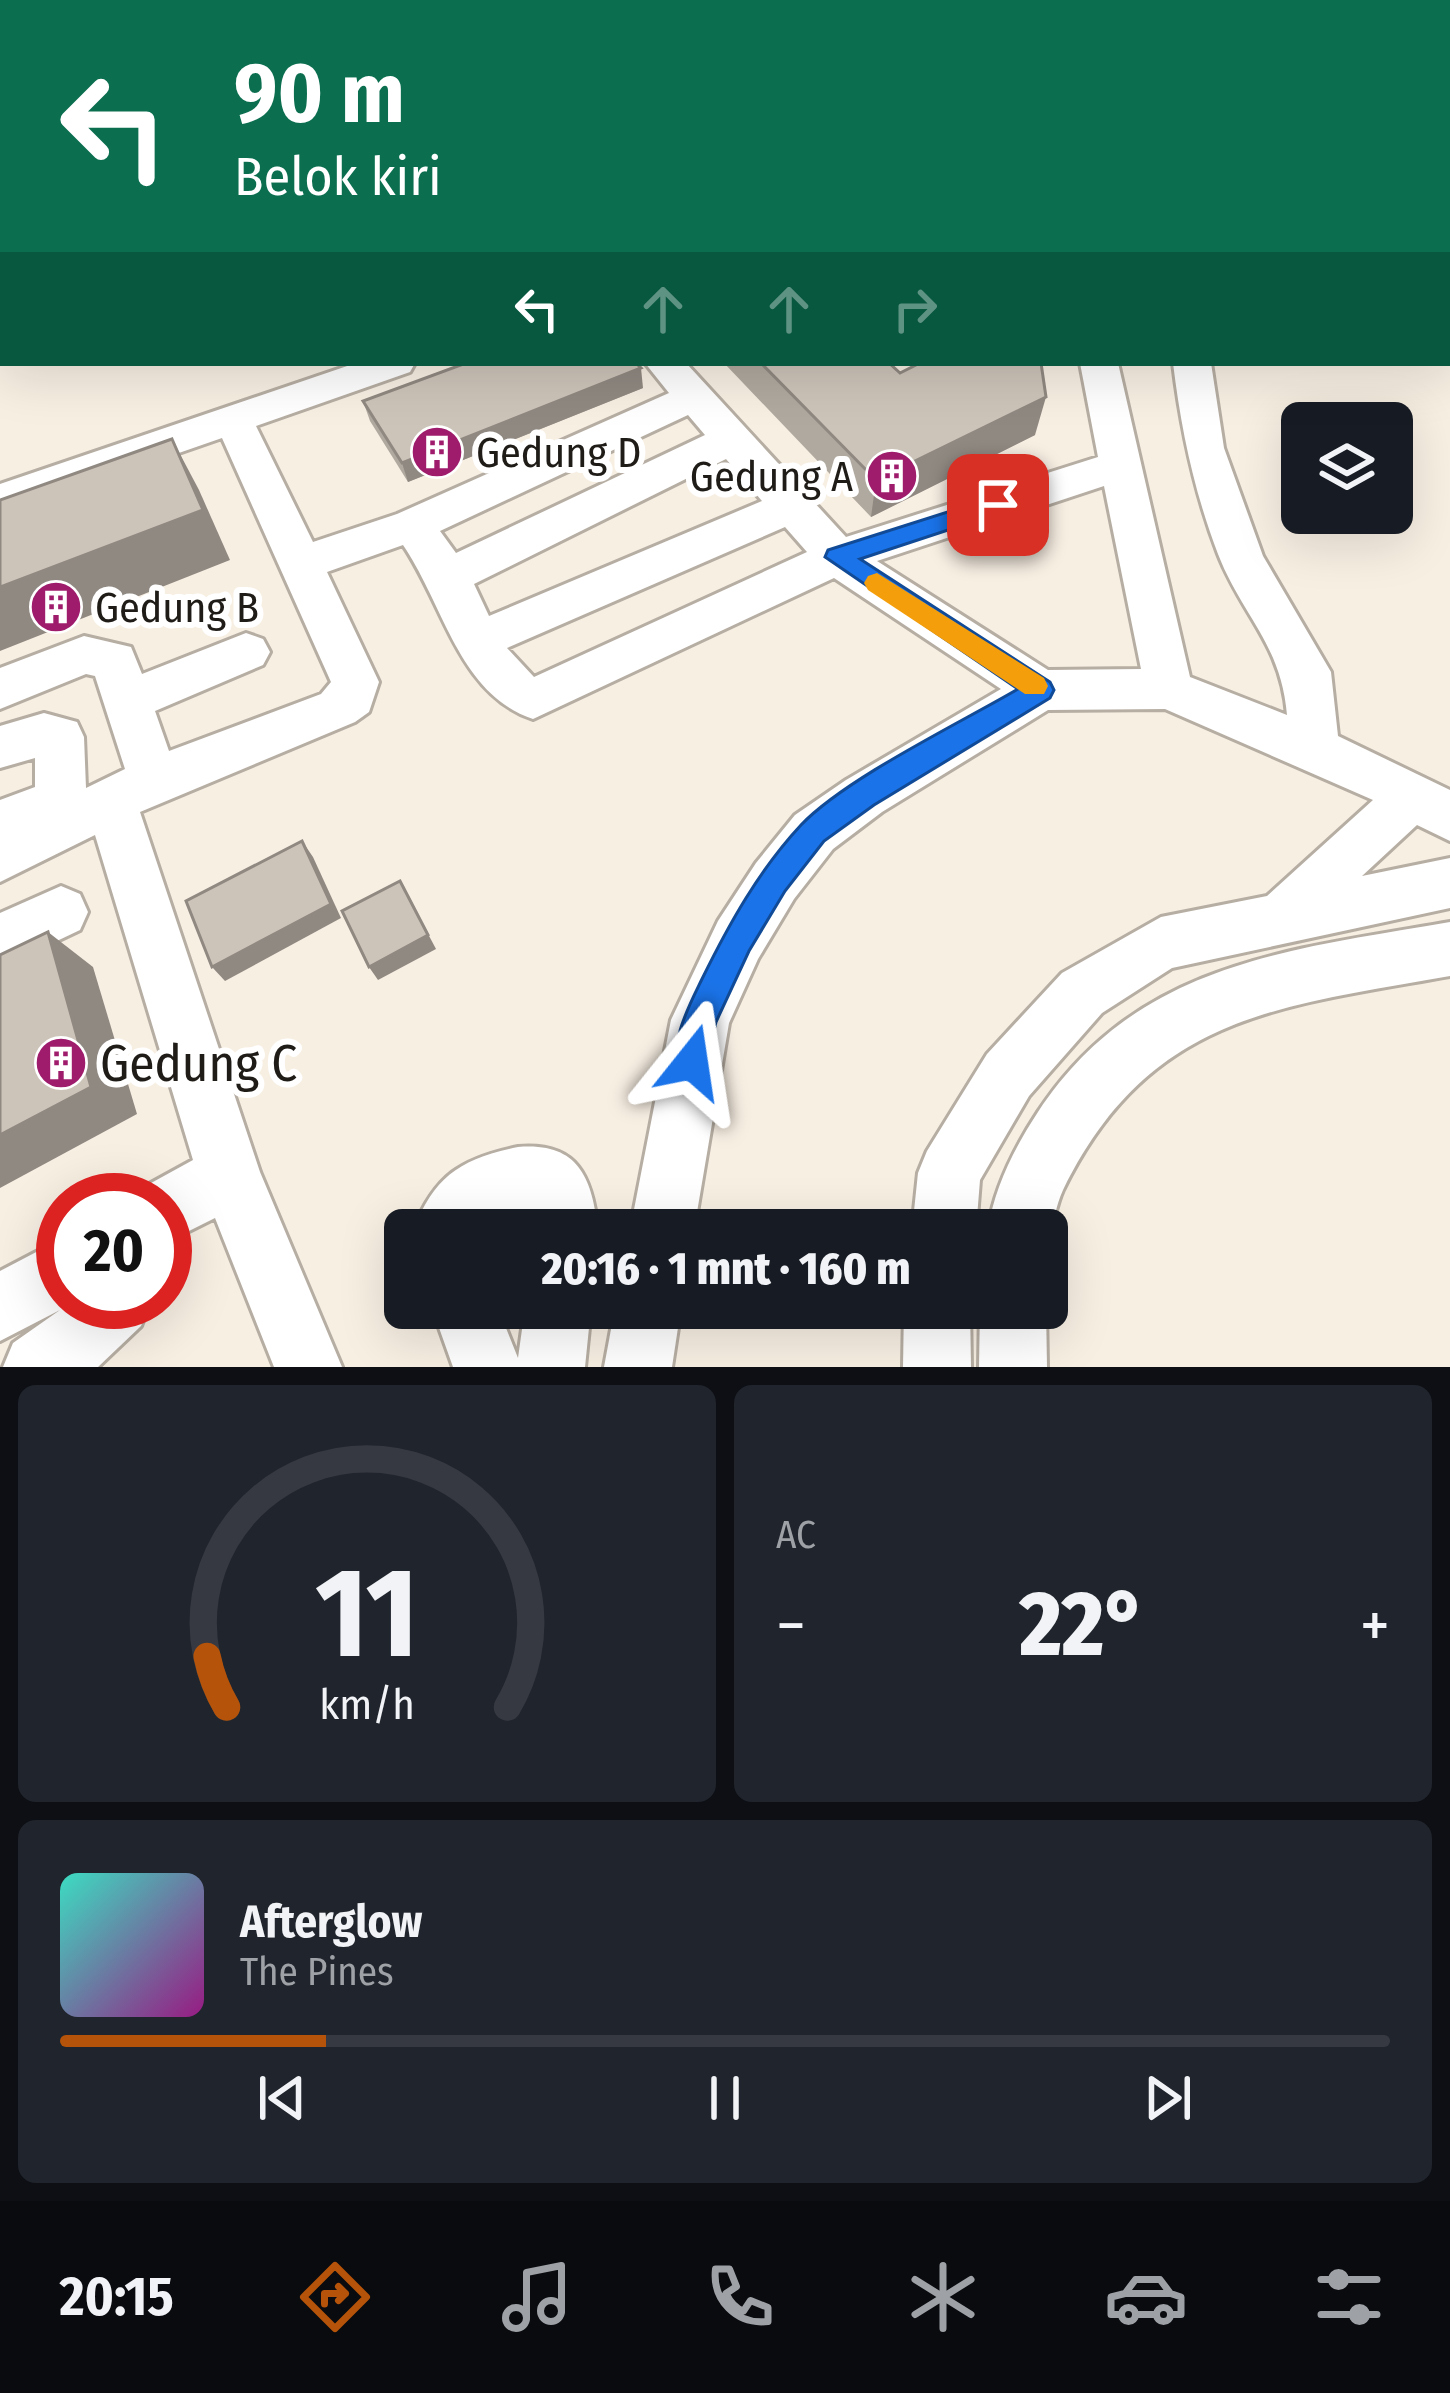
<!DOCTYPE html>
<html lang="id">
<head>
<meta charset="utf-8">
<style>
	:root { --surface:#171b24; --page:#20242c; --text:#f1f3f6; --muted:#9ea1a6; --line:#363941; --accent:#b45309 }
	body { margin:0; font-family:"Fira Sans Condensed",sans-serif; background:var(--page); color:var(--text); height:100vh; display:flex; flex-direction:column; font-size:45px; white-space:nowrap }
	* { box-sizing:border-box; margin:0 }
	p { font-size:39px; color:var(--muted) }
	.icon { flex:none; width:66px; height:66px; fill:none; stroke:currentColor; stroke-width:2; stroke-linecap:round; stroke-linejoin:round }
	.map { position:relative; height:1367px; overflow:hidden }
	.drawer { display:flex; flex-direction:column; gap:18px; padding:18px; background:#0d0f14; flex:1 }
	.drawer>* { flex:none }
	.top-card { position:absolute; left:0px; top:0px; width:1452px; height:366px; box-shadow:0 12px 48px #0002; background:#0b6e4f; color:#fff; overflow:hidden }
	.controls { position:absolute; left:1281px; top:402px; display:grid; gap:24px }
	.controls a { display:grid; place-items:center; width:132px; height:132px; border-radius:18px; background:var(--surface); box-shadow:0 12px 48px #0002; font-size:60px }
	.speed { position:absolute; left:36px; top:1173px; display:flex; gap:24px; font-size:60px; font-weight:700; text-align:center }
	.speed>* { display:grid; place-content:center; width:156px; height:156px; border-radius:50%; background:var(--surface); box-shadow:0 12px 48px #0002; line-height:1 }
	.speed .limit { border:18px solid #d22; background:#fff; color:#111 }
	.pin { position:absolute; display:grid; place-items:center; width:102px; height:102px; color:#fff; margin:-51px; border-radius:24px; box-shadow:0 6px 18px #0006 }
	.me { position:absolute; width:132px; margin:-66px; rotate:15deg; stroke-linejoin:round; filter:drop-shadow(0 0 9px #0008) }
	.turn { display:flex; align-items:center; gap:42px; height:252px; padding:0 36px; font-size:54px }
	.turn .icon { width:156px; height:156px; stroke-width:2.5 }
	.turn b { display:block; font-size:84px; line-height:102px }
	.lanes { display:flex; align-items:center; height:114px; padding:0 36px; background:#0003; justify-content:center; gap:60px; direction:ltr }
	.lanes .off { opacity:.35 }
	.big { font-size:90px; font-weight:800; line-height:1.1 }
	.drawer .widget { flex:1; display:flex; flex-direction:column; justify-content:center; gap:18px; min-width:0; padding:0 42px; border-radius:18px; background:var(--page) }
	.drawer .dial { align-items:center; gap:0 }
	.dial svg { height:312px; overflow:visible; fill:none; stroke:var(--line); stroke-width:7; stroke-linecap:round; text-anchor:middle }
	.dial text { fill:var(--text); stroke:none }
	.song { display:flex; align-items:center; gap:36px }
	.cover { width:144px; height:144px; border-radius:18px; background:linear-gradient(135deg,hsl(170 70% 55%),hsl(310 70% 35%)) }
	.played { height:12px; border-radius:6px; background:linear-gradient(90deg,var(--accent) 20%,var(--line) 20%) }
	.keys { display:flex; justify-content:space-around; direction:ltr }
	.heat { display:flex; justify-content:space-between; align-items:center; font-size:66px; direction:ltr }
	.drawer .tiles { flex:1; display:grid; gap:18px; grid-template-columns:1fr 1fr }
	.widget:last-child { grid-column:span 2 }
	.trip { position:absolute; left:384px; top:1209px; width:684px; height:120px; border-radius:18px; background:var(--surface); box-shadow:0 12px 48px #0002; font-weight:800; line-height:120px; text-align:center }
	.tab-bar { display:flex; height:192px; justify-content:space-around; align-items:center; background:#090b0e; color:var(--muted) }
	.tab-bar .icon { width:84px; height:84px }
	.tab-bar .selected { color:var(--accent) }
	.tab-bar b { font-size:54px; color:var(--text) }
	.map>svg:first-child { display:block }
	.green { fill:#cfd8c6 }
	.lines { fill:none; stroke-linecap:round; stroke-linejoin:round }
	.minor-casing { stroke:#b7aea3; stroke-width:6 }
	.minor { fill:#fff; fill-rule:evenodd }
	.wall { fill:#b0a99f }
	.shaded-wall { fill:#908982 }
	.building { fill:#cdc4b9; stroke:#908982; stroke-width:3 }
	.route { fill:#1a73e8; stroke:#114b97; stroke-width:3 }
	.slow { fill:#f59e0b }
	.labels { text-anchor:middle; stroke-width:12; stroke-linejoin:round; paint-order:stroke }
	.poi-label { font-size:42px; fill:#1f1b17; stroke:#fff; text-anchor:start }
	.near-poi-label { font-size:51px; fill:#1f1b17; stroke:#fff; text-anchor:start }
</style>
</head>
<body>
<div class="map">
<svg width="1450" height="1367" viewBox="0 0 1450 1367">
	<rect width="100%" height="100%" fill="#f8efe3"/>
	<path class="green" d="M381,0H910L905,3Z"/>
	<g class="lines">
		<g class="minor-casing">
			<g id="minor">
				<path d="M91,0H122L89,3Z"/>
				<path d="M3,71V92L0,93V72Z"/>
				<path d="M356,363H415L410,372L256,426L313,542L397,514L669,393L645,363H686L846,537L1098,457L1080,363H1118L1190,677L1287,715C1281,643 1242,616 1218,554C1194,491 1181,429 1173,363H1211L1224,448L1263,556L1331,672L1338,736L1450,790V841L1417,825L1362,876L1450,858V908L1172,968L1102,1013L1029,1096L980,1180L976,1230H912L918,1173L927,1151L987,1054L1062,973L1161,917L1267,896L1373,800L1165,709L1048,710L882,812L833,849L794,899L758,959L729,1023L694,1230H630L671,1020L718,921L756,863L795,815L846,780L1001,689L834,578L533,719C459,694 444,605 403,545L327,572L379,682L369,712L355,722L140,812L260,1172L342,1367H274L215,1218L165,1243V1200H138L142,1188L193,1160L95,835L0,882V800L35,787V758L0,768V726L44,713L77,722L84,737L86,788L125,769L95,676L86,674L0,709V668L84,636L131,647L142,674L246,633L263,639L270,652L263,665L155,711L169,751L321,694L331,682L222,438L0,515V484ZM688,415L705,435L456,553L440,531ZM726,459L762,501L489,616L474,584ZM1104,486L1141,669L1048,670L877,561ZM785,527L807,552L534,677L507,648Z"/>
				<path d="M61,886L80,894L88,912L80,930L0,968V913Z"/>
				<path d="M1450,922V976C1277,1007 1149,1015 1063,1190C1055,1207 1054,1225 1047,1243V1230H988C994,1188 1015,1147 1038,1112C1136,963 1288,950 1450,922Z"/>
				<path d="M518,1147C578,1142 592,1177 598,1230H534L531,1209L503,1213L481,1230H413C435,1176 460,1159 518,1147Z"/>
				<path d="M63,1238V1302H150L141,1326L98,1367H3L13,1343L60,1310L0,1341V1271Z"/>
				<path d="M432,1308H498L518,1358L525,1308H591L585,1367H453Z"/>
				<path d="M615,1308H681L672,1367H604Z"/>
				<path d="M904,1308H970L971,1367H903Z"/>
				<path d="M980,1308H1046L1047,1367H979Z"/>
			</g>
		</g>
		<use href="#minor" class="minor"/>
	</g>
	<g class="wall">
		<path d="M724,363H889L900,373L1035,435L871,517Z"/>
		<path d="M643,388L408,482L370,421L363,401Z"/>
	</g>
	<g class="shaded-wall">
		<path d="M641,368L643,388L408,482L402,463Z"/>
		<path d="M1046,397L1035,435L871,517L876,480Z"/>
		<path d="M172,439L199,490L230,560L0,651V587Z"/>
		<path d="M302,841L313,857L341,918L225,981L212,967Z"/>
		<path d="M400,881L436,949L378,980L369,967Z"/>
		<path d="M48,932L93,967L137,1114L0,1188V1135Z"/>
	</g>
	<g class="building">
		<path d="M466,363H636L641,368L402,463L363,401Z"/>
		<path d="M761,363H889L900,373L920,363H1041L1046,397L876,480Z"/>
		<path d="M172,439L203,510L0,587V500Z"/>
		<path d="M302,841L331,904L212,967L186,901Z"/>
		<path d="M400,881L428,935L369,967L342,911Z"/>
		<path d="M48,932L91,1087L0,1135V955Z"/>
	</g>
	<path class="route" d="M998,496L1006,499V511L860,559L1050,682L1054,690L1050,698L874,805L824,841L785,891L749,951L716,1022L704,1074L692,1079L680,1074C668,1044 689,1006 702,979C729,924 759,870 801,825C846,778 958,724 1018,689L825,557L828,550Z"/>
	<path class="slow" d="M877,573L1044,678L1048,686L1044,694H1025L868,590L864,583L868,576Z"/>
	<defs>
		<g id="building-disc" transform="scale(2.7)"><circle r="9.5" fill="#9f1c6c" stroke="#fff"/><path d="M-4-6H4V6H1V3H-1V6H-4ZM-2.5-4.3h1.7v1.8h-1.7ZM.8-4.3h1.7v1.8H.8ZM-2.5-1h1.7V.8h-1.7ZM.8-1h1.7V.8H.8Z" fill="#fff"/></g>
	</defs>
	<g fill-rule="evenodd">
		<use href="#building-disc" x="437" y="452"/>
		<use href="#building-disc" x="892" y="476"/>
		<use href="#building-disc" x="56" y="607"/>
		<use href="#building-disc" x="61" y="1063"/>
	</g>
	<g class="labels">
		<g class="poi-label">
			<text x="476" y="467">Gedung D</text>
			<text x="853" y="491" text-anchor="end">Gedung A</text>
			<text x="95" y="622">Gedung B</text>
		</g>
		<g class="near-poi-label">
			<text x="100" y="1081">Gedung C</text>
		</g>
	</g>
</svg>
<div class="controls">
<a><svg class="icon" aria-label="layers" viewBox="0 0 24 24"><path d="M12 4l9 5-9 5-9-5zM3 14l9 5 9-5"/></svg></a>
</div>
<div class="speed"><div class="limit">20</div></div>
<div class="pin" style="left:998px;top:505px;background:#d93025"><svg class="icon" aria-label="arrive" viewBox="0 0 24 24"><path d="M6 21V4h12l-3 4 3 4H6"/></svg></div>
<svg class="me" style="left:692px;top:1062px" viewBox="-20 -20 40 40"><path d="M0-17L14 15 0 8-14 15z" fill="#1a73e8" stroke="#fff" stroke-width="4"/></svg>
<div class="trip">20:16 · 1 mnt · 160 m</div>
<div class="top-card">
<div class="turn"><svg class="icon" aria-label="left" viewBox="0 0 24 24"><path d="M17 20v-9H6M10 6l-5 5 5 5"/></svg><div><b>90 m</b>Belok kiri</div></div>
<div class="lanes"><svg class="icon" aria-label="left" viewBox="0 0 24 24"><path d="M17 20v-9H6M10 6l-5 5 5 5"/></svg><svg class="icon off" aria-label="ahead" viewBox="0 0 24 24"><path d="M12 20V5M6 11l6-6 6 6"/></svg><svg class="icon off" aria-label="ahead" viewBox="0 0 24 24"><path d="M12 20V5M6 11l6-6 6 6"/></svg><svg class="icon off" aria-label="right" viewBox="0 0 24 24"><path d="M7 20v-9h11M14 6l5 5-5 5"/></svg></div>
</div>
</div>
<section class="drawer">
<div class="tiles">
<div class="widget dial"><svg viewBox="0 0 100 80">
<path d="M14 69A42 42 0 1 1 86 69"/>
<path d="M14 69A42 42 0 0 1 9 56" stroke="#b45309"/>
<text x="50" y="56" font-size="32" font-weight="700">11</text>
<text x="50" y="72" font-size="11">km/h</text>
</svg></div>
<div class="widget"><p>AC</p>
<div class="heat"><a>−</a><b class="big">22°</b><a>+</a></div>
</div>
<div class="widget">
<div class="song"><i class="cover"></i><div><b>Afterglow</b><p>The Pines</p></div></div>
<div class="played"></div>
<div class="keys"><svg class="icon" aria-label="previous" viewBox="0 0 24 24"><path d="M18 5L8 12l10 7zM5 5v14"/></svg><svg class="icon" aria-label="pause" viewBox="0 0 24 24"><path d="M8 5v14M16 5v14"/></svg><svg class="icon" aria-label="next" viewBox="0 0 24 24"><path d="M6 5l10 7-10 7zM19 5v14"/></svg></div>
</div>
</div>
</section>
<nav class="tab-bar">
<b>20:15</b>
<svg class="icon selected" aria-label="directions" viewBox="0 0 24 24"><path d="M12 3l9 9-9 9-9-9zM9 14v-3h6M13 9l2 2-2 2"/></svg>
<svg class="icon" aria-label="music" viewBox="0 0 24 24"><path d="M9 18V5l10-2v13"/><circle cx="6" cy="18" r="3"/><circle cx="16" cy="16" r="3"/></svg>
<svg class="icon" aria-label="phone" viewBox="0 0 24 24"><path d="M5 4h4l2 5-3 2q2 4 5 5l2-3 5 2v4C11 20 4 13 5 4z"/></svg>
<svg class="icon" aria-label="climate" viewBox="0 0 24 24"><path d="M12 3v18M4 7l16 10M4 17L20 7"/></svg>
<svg class="icon" aria-label="car" viewBox="0 0 24 24"><path d="M5 17H2v-5l4-1 3-4h7l3 4 3 1v5h-3M9 17h6M6 11h13"/><circle cx="7" cy="17" r="2"/><circle cx="17" cy="17" r="2"/></svg>
<svg class="icon" aria-label="filters" viewBox="0 0 24 24"><path d="M4 7h16M4 17h16"/><circle cx="9" cy="7" r="2"/><circle cx="15" cy="17" r="2"/></svg>
</nav>
</body>
</html>
